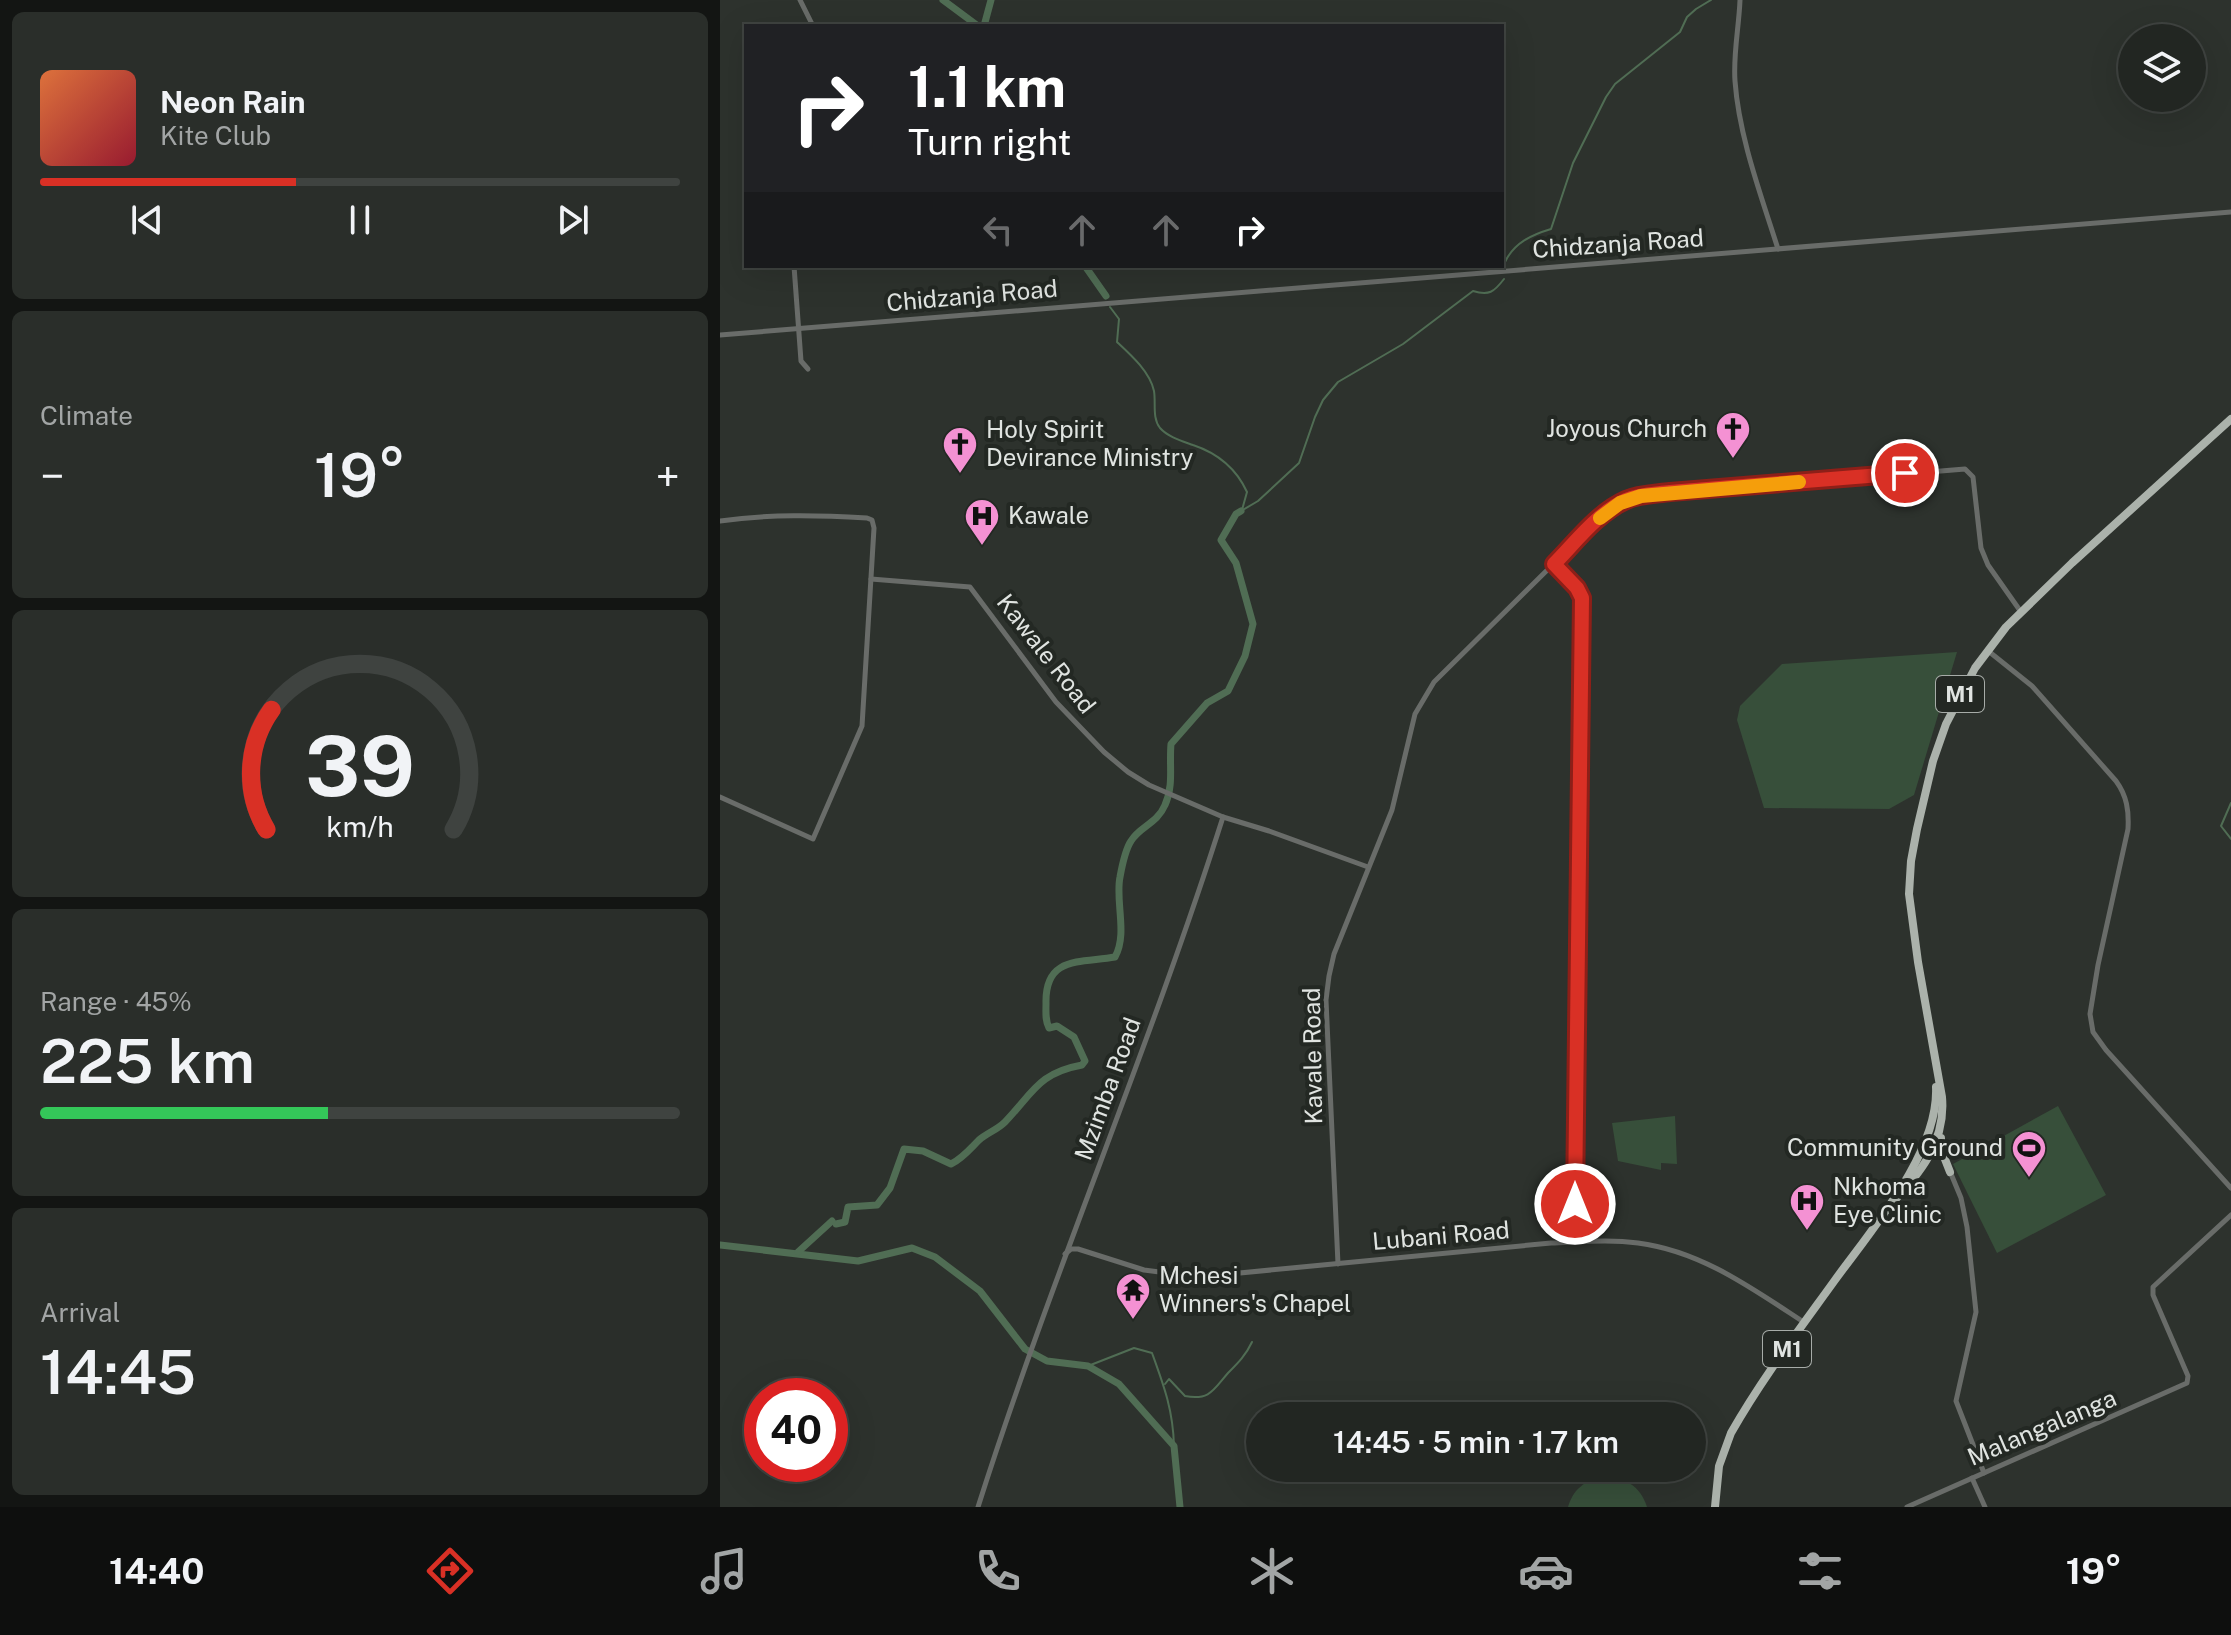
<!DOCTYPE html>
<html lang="en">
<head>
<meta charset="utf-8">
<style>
	:root { --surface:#222622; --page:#2a2e2a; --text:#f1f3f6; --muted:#a2a5a5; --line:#3f4340; --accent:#d93025 }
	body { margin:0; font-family:"Public Sans",sans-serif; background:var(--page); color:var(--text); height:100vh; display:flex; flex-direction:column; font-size:30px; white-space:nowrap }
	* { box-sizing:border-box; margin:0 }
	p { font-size:26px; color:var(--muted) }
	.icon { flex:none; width:44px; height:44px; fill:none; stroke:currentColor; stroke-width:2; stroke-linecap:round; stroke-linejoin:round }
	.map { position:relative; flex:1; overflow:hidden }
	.sheet { display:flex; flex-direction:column; gap:12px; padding:12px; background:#131513; width:720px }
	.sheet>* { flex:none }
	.top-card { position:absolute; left:24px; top:24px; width:760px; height:244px; border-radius:0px; box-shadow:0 8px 32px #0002,0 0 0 2px var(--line); background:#202124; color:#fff; overflow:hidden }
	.buttons { position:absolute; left:1398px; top:24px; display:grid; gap:16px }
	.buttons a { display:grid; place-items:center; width:88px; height:88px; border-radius:50%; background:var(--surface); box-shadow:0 8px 32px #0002,0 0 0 2px var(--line); font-size:40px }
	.speed { position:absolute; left:24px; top:1378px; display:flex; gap:16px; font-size:40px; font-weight:700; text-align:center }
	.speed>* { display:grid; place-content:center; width:104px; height:104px; border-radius:50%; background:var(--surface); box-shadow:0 8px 32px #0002,0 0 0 2px var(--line); line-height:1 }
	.speed .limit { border:12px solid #d22; background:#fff; color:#111 }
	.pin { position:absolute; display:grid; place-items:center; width:68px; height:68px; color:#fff; margin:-34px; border:4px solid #fff; border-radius:50%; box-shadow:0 2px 8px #0007 }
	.me { position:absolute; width:88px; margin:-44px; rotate:0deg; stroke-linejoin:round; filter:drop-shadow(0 0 6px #0008) }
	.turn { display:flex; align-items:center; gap:28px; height:168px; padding:0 32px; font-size:36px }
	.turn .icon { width:104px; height:104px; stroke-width:2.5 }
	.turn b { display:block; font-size:56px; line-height:68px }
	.lanes { display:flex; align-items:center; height:76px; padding:0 32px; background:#0003; justify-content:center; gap:40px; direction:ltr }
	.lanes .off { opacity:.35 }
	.big { font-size:60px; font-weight:600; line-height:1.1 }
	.sheet .card { flex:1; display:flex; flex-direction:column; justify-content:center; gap:12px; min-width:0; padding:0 28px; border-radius:12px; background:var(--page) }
	.sheet .dial { align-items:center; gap:0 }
	.dial svg { height:208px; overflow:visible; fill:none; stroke:var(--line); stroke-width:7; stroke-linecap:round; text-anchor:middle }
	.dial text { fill:var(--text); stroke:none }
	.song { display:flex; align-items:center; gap:24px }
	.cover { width:96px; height:96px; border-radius:12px; background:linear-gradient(135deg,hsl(20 70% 55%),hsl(350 70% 35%)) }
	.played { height:8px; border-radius:4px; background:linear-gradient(90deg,var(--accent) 40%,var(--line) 40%) }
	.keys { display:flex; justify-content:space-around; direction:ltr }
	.heat { display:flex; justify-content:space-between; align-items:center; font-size:44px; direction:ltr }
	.charge { height:12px; border-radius:6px; background:linear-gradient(90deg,#34c759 45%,var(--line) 0) }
	.trip { position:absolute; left:526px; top:1402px; width:460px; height:80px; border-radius:40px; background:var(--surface); box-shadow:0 8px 32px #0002,0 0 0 2px var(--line); font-weight:600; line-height:80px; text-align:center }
	.tabs { display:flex; height:128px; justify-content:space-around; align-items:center; background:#0e0f0e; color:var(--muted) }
	.tabs .icon { width:56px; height:56px }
	.tabs .active { color:var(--accent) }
	.tabs b { font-size:36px; color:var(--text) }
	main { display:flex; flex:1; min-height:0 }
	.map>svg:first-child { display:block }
	.green { fill:#374f3a }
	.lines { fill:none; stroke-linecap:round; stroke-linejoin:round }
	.stream { stroke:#506d54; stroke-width:2 }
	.river { stroke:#506d54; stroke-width:7 }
	.tertiary { stroke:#696c69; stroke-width:5 }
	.trunk { stroke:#abb2ab; stroke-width:8 }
	.route-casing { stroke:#8d1f18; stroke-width:20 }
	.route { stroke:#d93025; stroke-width:14 }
	.slow { stroke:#f59e0b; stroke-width:14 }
	.labels { text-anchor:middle; stroke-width:8; stroke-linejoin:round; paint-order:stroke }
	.shield { fill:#232823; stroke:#a7aca8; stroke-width:2 }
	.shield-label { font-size:22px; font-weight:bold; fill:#e0e4e1 }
	.street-label { font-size:24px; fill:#e0e4e1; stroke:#232823 }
	.poi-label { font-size:24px; fill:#e0e4e1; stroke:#232823; text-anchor:start }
</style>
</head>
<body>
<main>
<section class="sheet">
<div class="card">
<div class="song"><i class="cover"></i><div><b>Neon Rain</b><p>Kite Club</p></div></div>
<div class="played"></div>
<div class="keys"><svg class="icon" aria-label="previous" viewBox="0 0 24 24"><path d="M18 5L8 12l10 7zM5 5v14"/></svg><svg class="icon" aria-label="pause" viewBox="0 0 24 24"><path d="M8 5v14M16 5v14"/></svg><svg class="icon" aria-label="next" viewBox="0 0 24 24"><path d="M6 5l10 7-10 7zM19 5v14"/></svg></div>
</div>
<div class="card"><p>Climate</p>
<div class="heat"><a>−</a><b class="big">19°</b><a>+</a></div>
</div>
<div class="card dial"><svg viewBox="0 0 100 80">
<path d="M14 69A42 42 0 1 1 86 69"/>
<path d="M14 69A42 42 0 0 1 16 23" stroke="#d93025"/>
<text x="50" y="56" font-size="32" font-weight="700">39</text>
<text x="50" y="72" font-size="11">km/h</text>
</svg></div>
<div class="card"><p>Range · 45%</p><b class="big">225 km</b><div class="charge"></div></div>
<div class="card"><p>Arrival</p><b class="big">14:45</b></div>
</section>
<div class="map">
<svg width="1511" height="1507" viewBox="0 0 1511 1507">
	<rect width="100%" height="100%" fill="#2d322d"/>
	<g class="green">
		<path d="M1237,652L1194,795L1169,809L1044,808L1017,720L1020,706L1062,664Z"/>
		<path d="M1338,1106L1386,1195L1277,1253L1233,1164Z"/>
		<path d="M955,1116L957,1164L941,1163V1170L898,1161L892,1123Z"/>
		<path d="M882,1476C904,1477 920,1485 927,1507H848C853,1489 865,1481 882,1476Z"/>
	</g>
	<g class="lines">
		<g class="stream">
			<path d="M785,262C794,243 811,235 831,229L853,163L886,97L895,84L960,32L967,17L976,9L991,0"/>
			<path d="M390,307L399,319L397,342C411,355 430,372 434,391C436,403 432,418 440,428C448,437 462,441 473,445C497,453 516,468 527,492L522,510"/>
			<path d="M521,511L538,501L579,463L595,417L603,400L618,382L683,344L753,291C769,296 774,292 784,279"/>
			<path d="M1511,803L1501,826L1511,839"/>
			<path d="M368,1366L414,1348L432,1353C444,1386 453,1410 454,1446"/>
			<path d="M445,1384L449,1379L465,1396C490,1401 494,1389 508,1373C518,1363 526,1355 532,1342"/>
		</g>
		<g class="river">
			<path d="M223,0L258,26"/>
			<path d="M264,26L271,0"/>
			<path d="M365,266L386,296"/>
			<path d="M116,1224L125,1222L128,1207L157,1205L170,1188L184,1149L203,1151L231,1164C242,1159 250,1149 259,1140C267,1133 277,1130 285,1122C313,1093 318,1073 362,1065L365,1061L354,1037L337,1026L329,1028C325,1020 326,1013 326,1003C325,956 360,963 395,957C408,934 395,901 400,877C402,866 405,850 411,841C420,826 437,824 445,805C454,785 449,766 451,744L487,703L508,691L525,656L533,624L516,563L501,540L516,514L521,511"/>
			<path d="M0,1245L138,1261L192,1248L215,1257L260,1291L305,1349L327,1361L368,1366L399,1384L454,1446L460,1507"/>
			<path d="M78,1252L112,1221"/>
		</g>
		<g class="tertiary">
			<path d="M80,0L93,26"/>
			<path d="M1020,0C1019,27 1013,54 1015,81C1019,137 1041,195 1058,249"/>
			<path d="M74,266L81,361L88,369"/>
			<path d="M0,335L1511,212"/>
			<path d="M0,521C50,514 97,515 147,518L152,520L154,528L142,726L93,839L0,797"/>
			<path d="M834,564L857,588L862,598L855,1242"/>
			<path d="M151,579L250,587L336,702L384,752L408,772L429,785L503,817L549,831L648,867"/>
			<path d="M1267,650L1312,686L1396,781C1407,796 1409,811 1408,829L1378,965L1370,1014L1373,1032L1386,1050L1511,1188"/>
			<path d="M1229,1169L1241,1198L1247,1227L1256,1312L1236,1401L1264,1473"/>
			<path d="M345,1254L351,1249H358L424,1270L478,1277L831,1243C860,1242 889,1239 918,1243C981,1251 1033,1289 1085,1323"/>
			<path d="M618,1264L606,1000L609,976L614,954L672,810L695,714L714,682L882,516L900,503L921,496L1245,469L1253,477L1261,548L1268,565L1301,612"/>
			<path d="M1252,1478L1265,1507"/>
			<path d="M258,1507C332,1274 429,1050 503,817"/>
			<path d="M1187,1507L1467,1383L1468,1376L1433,1295V1287L1511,1215"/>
		</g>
		<g class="trunk">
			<path d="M1221,1138V1149L1230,1172"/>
			<path d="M1170,1205C1200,1174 1226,1142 1222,1097L1198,962L1189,894L1191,861L1197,829L1213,761L1226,724L1255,668L1286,627L1352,563L1511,419"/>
			<path d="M995,1507L999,1466L1011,1433C1041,1380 1079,1330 1115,1280C1152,1229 1219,1152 1216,1087"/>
		</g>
	</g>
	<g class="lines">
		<g class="route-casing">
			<path id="route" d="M855,1204L862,598L857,588L834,564C855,543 877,513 906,500C919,494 935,494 950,492L1185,473"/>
		</g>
		<use href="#route" class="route"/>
		<path class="slow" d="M880,518L900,503L921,496L1079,482"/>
	</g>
	<defs>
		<g id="church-pin" transform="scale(1.8)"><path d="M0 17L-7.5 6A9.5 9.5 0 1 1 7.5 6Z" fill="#f491d3" stroke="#232823"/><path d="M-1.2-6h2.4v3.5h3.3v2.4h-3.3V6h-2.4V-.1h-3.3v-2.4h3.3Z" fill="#111"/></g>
		<g id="hospital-pin" transform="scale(1.8)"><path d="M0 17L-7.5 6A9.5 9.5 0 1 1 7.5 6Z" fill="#f491d3" stroke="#232823"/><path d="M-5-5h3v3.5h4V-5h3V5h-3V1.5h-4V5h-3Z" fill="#111"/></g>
		<g id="stadium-pin" transform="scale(1.8)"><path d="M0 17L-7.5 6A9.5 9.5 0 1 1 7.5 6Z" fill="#f491d3" stroke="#232823"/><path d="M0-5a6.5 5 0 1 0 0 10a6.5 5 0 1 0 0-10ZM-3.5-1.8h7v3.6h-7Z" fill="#111"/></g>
		<g id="temple-pin" transform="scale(1.8)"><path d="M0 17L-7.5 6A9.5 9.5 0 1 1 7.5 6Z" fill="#f491d3" stroke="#232823"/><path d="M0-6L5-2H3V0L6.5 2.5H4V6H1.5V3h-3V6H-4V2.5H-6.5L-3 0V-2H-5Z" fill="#111"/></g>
	</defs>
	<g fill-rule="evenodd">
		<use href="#church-pin" x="1013" y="429"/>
		<use href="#church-pin" x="240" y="444"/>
		<use href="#hospital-pin" x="262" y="516"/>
		<use href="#stadium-pin" x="1309" y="1148"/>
		<use href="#hospital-pin" x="1087" y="1201"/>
		<use href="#temple-pin" x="413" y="1290"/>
	</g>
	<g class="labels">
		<g class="shield">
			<rect x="1216" y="676" width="48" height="36" rx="6"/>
			<rect x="1043" y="1331" width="48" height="36" rx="6"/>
		</g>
		<g class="shield-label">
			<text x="1240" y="702">M1</text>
			<text x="1067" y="1357">M1</text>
		</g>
		<g class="street-label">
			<text transform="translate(898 244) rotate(-4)" y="8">Chidzanja Road</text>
			<text transform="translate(252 296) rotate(-5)" y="8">Chidzanja Road</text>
			<text transform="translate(326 654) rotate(52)" y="8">Kawale Road</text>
			<text transform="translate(593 1056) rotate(-91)" y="8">Kavale Road</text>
			<text transform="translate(388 1089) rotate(-70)" y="8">Mzimba Road</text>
			<text transform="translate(721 1236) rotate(-5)" y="8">Lubani Road</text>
			<text transform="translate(1322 1428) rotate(-23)" y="8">Malangalanga</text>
		</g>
		<g class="poi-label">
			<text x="987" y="437" text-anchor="end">Joyous Church</text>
			<text x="266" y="438">Holy Spirit<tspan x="266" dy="28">Devirance Ministry</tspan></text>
			<text x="288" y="524">Kawale</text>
			<text x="1283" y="1156" text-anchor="end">Community Ground</text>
			<text x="1113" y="1195">Nkhoma<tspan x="1113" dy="28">Eye Clinic</tspan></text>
			<text x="439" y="1284">Mchesi<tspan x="439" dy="28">Winners's Chapel</tspan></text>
		</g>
	</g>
</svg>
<div class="buttons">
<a><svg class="icon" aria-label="layers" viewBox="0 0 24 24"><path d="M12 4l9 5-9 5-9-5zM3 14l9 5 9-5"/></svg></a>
</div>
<div class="speed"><div class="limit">40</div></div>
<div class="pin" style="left:1185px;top:473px;background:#d93025"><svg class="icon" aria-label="arrive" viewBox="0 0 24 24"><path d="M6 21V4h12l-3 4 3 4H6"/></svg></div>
<svg class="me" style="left:855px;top:1204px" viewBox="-20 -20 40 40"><circle r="17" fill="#d93025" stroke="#fff" stroke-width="3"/><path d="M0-11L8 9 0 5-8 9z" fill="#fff"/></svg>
<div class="trip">14:45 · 5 min · 1.7 km</div>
<div class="top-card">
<div class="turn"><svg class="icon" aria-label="right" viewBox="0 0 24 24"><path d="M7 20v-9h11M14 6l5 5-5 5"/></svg><div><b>1.1 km</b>Turn right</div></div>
<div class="lanes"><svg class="icon off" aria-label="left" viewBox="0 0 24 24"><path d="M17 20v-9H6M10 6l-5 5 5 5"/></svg><svg class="icon off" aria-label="ahead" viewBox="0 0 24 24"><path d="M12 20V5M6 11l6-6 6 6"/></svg><svg class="icon off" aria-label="ahead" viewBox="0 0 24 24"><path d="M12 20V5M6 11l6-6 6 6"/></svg><svg class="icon" aria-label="right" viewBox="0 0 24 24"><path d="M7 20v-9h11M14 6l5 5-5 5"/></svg></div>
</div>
</div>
</main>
<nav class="tabs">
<b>14:40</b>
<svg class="icon active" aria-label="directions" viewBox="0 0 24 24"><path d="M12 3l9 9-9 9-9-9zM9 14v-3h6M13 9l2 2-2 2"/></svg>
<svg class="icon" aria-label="music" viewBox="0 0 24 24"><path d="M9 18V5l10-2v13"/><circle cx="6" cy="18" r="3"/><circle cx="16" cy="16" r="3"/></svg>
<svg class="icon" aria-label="phone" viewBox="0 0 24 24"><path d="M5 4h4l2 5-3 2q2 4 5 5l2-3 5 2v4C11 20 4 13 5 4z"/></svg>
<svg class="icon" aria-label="climate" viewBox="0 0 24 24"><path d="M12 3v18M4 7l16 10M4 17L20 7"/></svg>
<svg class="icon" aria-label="car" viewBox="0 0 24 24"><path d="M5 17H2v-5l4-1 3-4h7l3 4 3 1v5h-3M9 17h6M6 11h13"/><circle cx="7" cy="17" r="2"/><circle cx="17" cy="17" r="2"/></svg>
<svg class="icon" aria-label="filters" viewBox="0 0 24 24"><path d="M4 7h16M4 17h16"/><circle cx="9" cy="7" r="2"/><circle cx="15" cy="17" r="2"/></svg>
<b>19°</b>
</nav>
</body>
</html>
